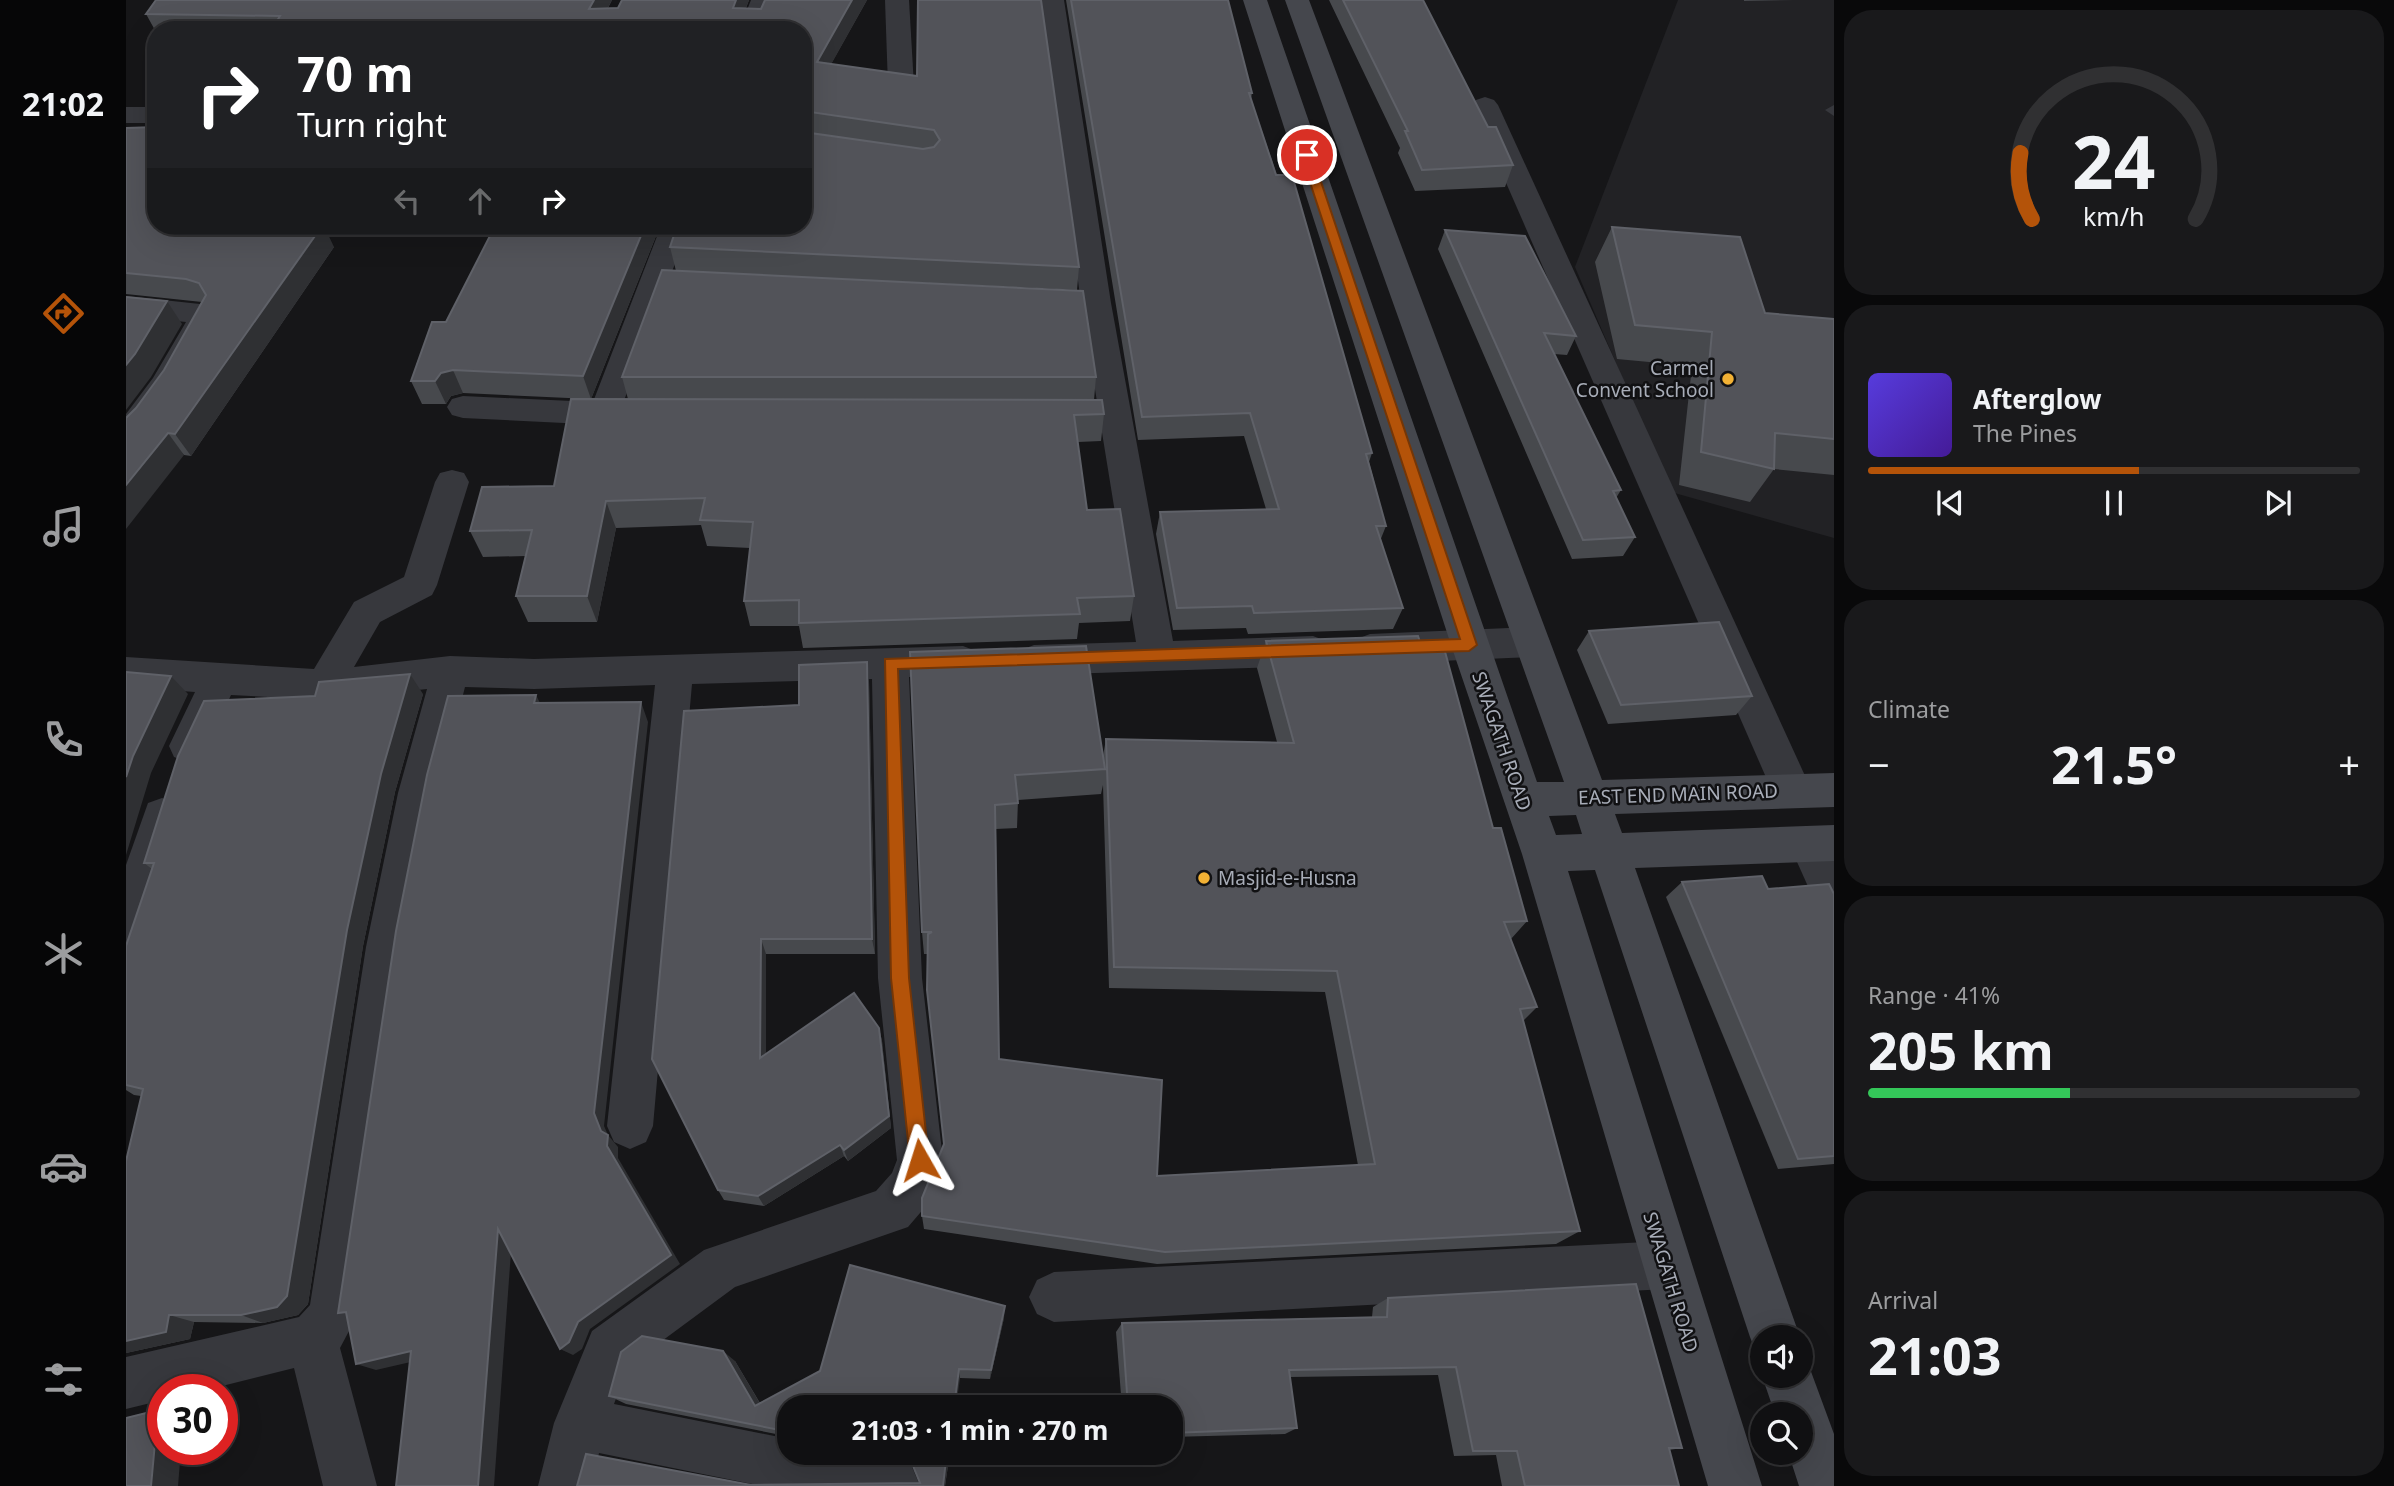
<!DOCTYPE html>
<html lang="en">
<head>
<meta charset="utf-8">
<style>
	:root { --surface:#101012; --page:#19191b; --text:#f1f3f6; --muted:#9c9d9f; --line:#303032; --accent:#b45309 }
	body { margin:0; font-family:"Noto Sans",sans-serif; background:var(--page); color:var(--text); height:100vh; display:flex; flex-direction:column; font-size:26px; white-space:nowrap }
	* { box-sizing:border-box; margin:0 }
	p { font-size:23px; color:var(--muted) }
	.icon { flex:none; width:38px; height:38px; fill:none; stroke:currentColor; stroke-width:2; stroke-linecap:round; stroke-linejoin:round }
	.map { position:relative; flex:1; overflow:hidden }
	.sheet { display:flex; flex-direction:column; gap:10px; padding:10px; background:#09090a; width:560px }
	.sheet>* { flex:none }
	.banner { position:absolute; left:21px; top:21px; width:665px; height:214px; border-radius:28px; box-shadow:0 7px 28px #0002,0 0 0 2px var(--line); background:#202124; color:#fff; overflow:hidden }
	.controls { position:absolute; left:1624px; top:1325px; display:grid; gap:14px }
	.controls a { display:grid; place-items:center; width:63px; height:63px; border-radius:50%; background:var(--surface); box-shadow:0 7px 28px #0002,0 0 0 2px var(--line); font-size:35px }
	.speed { position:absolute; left:21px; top:1374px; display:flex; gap:14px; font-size:35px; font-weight:700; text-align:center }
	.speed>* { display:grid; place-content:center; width:91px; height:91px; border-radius:50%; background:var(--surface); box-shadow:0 7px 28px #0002,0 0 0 2px var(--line); line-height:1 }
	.speed .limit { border:10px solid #d22; background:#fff; color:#111 }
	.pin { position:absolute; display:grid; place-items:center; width:60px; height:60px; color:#fff; margin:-30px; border:4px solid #fff; border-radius:50%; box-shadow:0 2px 7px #0007 }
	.me { position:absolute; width:77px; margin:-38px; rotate:354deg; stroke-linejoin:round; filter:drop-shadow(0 0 5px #0008) }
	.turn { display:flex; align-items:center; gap:24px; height:147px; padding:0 35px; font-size:32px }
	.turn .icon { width:91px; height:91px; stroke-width:2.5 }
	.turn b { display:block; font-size:49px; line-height:60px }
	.lanes { display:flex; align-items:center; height:66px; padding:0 35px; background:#0003; justify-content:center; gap:35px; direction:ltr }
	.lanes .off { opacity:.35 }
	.big { font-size:52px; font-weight:700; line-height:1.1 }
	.sheet .tile { flex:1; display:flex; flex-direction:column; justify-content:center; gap:10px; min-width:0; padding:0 24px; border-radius:28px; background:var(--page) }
	.sheet .dial { align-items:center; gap:0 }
	.dial svg { height:182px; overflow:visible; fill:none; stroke:var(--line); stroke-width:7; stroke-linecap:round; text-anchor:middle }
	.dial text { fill:var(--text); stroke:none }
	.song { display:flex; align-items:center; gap:21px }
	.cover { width:84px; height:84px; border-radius:10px; background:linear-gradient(135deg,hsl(250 70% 55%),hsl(260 70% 35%)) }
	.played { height:7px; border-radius:4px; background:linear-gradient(90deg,var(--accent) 55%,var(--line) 55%) }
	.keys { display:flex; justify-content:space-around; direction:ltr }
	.heat { display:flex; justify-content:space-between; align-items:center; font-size:38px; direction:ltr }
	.charge { height:10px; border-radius:5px; background:linear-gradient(90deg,#34c759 41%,var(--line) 0) }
	.trip { position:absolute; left:651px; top:1395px; width:406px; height:70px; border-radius:28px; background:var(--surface); box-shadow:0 7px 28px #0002,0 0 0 2px var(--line); font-weight:700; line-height:70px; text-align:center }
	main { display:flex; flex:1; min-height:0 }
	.menu { display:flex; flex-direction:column; width:126px; justify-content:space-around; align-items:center; background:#060607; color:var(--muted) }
	.menu .icon { width:49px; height:49px }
	.menu .current { color:var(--accent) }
	.menu b { font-size:32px; color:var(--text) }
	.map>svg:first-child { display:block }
	.built { fill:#222225 }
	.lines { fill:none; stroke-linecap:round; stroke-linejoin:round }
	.lane { fill:#37383d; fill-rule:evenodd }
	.street { fill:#37383d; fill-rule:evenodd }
	.secondary { fill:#45474d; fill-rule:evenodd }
	.wall { fill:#47494d; fill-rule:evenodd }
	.shaded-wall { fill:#2f3033 }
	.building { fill:#525359; stroke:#5f6168; stroke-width:2 }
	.route { fill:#b45309; stroke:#753606; stroke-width:2 }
	.poi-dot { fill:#f2b134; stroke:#111113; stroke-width:2.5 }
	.labels { text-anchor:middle; stroke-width:5; stroke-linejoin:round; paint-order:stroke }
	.poi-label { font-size:19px; fill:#a8adb8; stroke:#111113; text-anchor:end }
	.street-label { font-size:19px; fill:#a8adb8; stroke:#111113 }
</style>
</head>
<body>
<main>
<nav class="menu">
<b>21:02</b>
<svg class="icon current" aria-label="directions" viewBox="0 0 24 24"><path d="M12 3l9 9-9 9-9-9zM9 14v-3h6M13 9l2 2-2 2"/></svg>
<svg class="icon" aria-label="music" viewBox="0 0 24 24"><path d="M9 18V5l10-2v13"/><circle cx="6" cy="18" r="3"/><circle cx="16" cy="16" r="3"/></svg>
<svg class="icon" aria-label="phone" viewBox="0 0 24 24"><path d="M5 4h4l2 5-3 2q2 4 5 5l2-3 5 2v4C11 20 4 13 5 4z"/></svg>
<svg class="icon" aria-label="climate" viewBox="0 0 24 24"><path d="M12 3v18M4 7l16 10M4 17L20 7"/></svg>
<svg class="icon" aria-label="car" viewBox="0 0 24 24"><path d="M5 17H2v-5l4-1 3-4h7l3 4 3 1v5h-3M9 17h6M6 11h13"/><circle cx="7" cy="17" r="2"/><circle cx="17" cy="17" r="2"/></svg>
<svg class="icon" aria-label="filters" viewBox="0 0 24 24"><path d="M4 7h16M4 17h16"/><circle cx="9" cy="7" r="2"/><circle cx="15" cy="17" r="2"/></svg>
</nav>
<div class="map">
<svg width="1708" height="1486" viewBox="0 0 1708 1486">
	<rect width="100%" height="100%" fill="#161618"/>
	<path class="built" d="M1552,0H1708V538L1545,492L1449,267Z"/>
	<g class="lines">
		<path class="lane" d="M1708,105V116L1699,110Z"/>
		<g class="street">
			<path d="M625,0H649L637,30H613Z"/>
			<path d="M759,0H783L788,86L784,91H766L762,86Z"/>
			<path d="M914,0H938L985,303L1047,641L1187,636L1200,641L1205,651L1200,661L1187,666L908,675L895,670L890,660L895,650L908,645L1010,642L955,303Z"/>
			<path d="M1359,97L1368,100L1372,105L1686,791L1680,803L1666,808L1652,803L1646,791L1346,105L1350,100Z"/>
			<rect x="0" y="107" width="30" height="16"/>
			<path d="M535,226H563L490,422L479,425L337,418L326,415L321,407L326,399L337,396L467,402Z"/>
			<path d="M0,296L74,304L85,307L92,319C75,348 30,440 0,448V414L27,378L60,322L0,316Z"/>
			<path d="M326,470L338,473L343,482L311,585L306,595L254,622L228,667L324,656L408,659L837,646L850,651L855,661L850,671L837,676L783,677L796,978L817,1160L800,1206L782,1227L609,1287L502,1366L488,1404L663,1439V1452C706,1452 746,1451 786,1467L794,1486H636L473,1453L466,1486H412L428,1423L466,1331L578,1250L750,1191L766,1173L771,1160L752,978L746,679L566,684L527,1126L520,1142L504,1149L488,1142L481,1126L529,685L408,689L339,687L312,793L282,947L232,1314L214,1348L251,1486H197L168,1368L80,1390H37V1400L0,1409V1357L173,1317L184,1305L240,947L272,793L301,689L198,700L105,695L76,757L62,762L48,757L43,746L69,692L0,687V657L188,669L228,602L278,577L309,482L314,473Z"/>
			<path d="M1406,627L1419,632L1424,642L1419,652L1406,657L1244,664L1231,659L1226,649L1231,639L1244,634Z"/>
			<path d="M36,798L50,803L56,815L21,931L15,945L0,950V865L22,803Z"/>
			<path d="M1683,826L1697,831L1708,854V917L1693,911L1663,844L1669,831Z"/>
			<path d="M1540,1241L1557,1248L1564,1265L1557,1282L1540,1289L928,1322L911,1314L903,1297L911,1280L928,1272Z"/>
		</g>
		<g class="secondary">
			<path d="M1117,0H1141L1411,782H1438L1159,0H1183L1476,780L1708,773V807L1489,814L1496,833L1708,825V861L1509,868L1674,1337H1636V1357L1631,1355L1624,1337L1469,870L1442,871L1636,1486H1582L1396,854L1325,645ZM1450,815L1456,834L1430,835L1423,816Z"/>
			<path d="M1675,1356L1680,1358L1708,1434V1486H1673L1662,1452H1675V1414H1649L1636,1376H1675Z"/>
		</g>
	</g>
	<g class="wall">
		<path d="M30,0H486L482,8L623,0L620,8L635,9L741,0L705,64L791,76L953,267L951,290L550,271L544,247L677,226V30H30V32L20,14Z"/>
		<path d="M940,0H1102L1126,93L1125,99L1246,453L1243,462L1260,526L1254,541L1277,608L1267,629L1122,634L1120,628L1047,630L1030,534L1034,512L1140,509L1118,436L1012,440Z"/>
		<path d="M1203,0H1297L1362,127L1387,165L1379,187L1289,191L1272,153L1274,148Z"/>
		<path d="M1618,0H1668L1618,1Z"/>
		<path d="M0,128L30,226L208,247L65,456L58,455L10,408L38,370L76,302L0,294Z"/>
		<path d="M534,226L465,399H502L496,377H970L968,400L978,414L975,441L952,442L961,510L1008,596L1004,621L953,623L951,639L677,648L673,626H624L618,601L624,548L581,546L575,525L490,528L471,622H402L390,596L400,556L357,557L344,531L428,486L464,399L337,393L325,396L320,404H296L285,381L320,322Z"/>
		<path d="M1486,227L1639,313L1708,319V475L1648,469L1624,502L1553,485L1566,366L1491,359L1469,262Z"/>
		<path d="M1319,230L1450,336L1441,355L1428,354L1495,490L1490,498L1509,537L1497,556L1446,559L1312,249Z"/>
		<path d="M1463,631L1626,696L1610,715L1482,724L1451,650Z"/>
		<path d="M1140,641L1296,648L1367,828L1401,921L1385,939L1411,1007L1397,1021L1454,1231L1430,1244L1031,1264L798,1229L796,1216L818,1145L801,954H798L796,932L784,652L977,756L980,739L1151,742L1131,668ZM977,785L983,988L1199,992L1232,1165L1031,1176L873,1059L870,829L891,828L892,800L975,794Z"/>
		<path d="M743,681L749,954H640V1054L753,1028L756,1041L765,1128L722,1161L718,1156L638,1206L598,1200L592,1190L673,705Z"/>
		<path d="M297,694L269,792L237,946L182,1304L172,1315L137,1323L68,1322L64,1339L0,1353V1161L15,1096L8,1095L0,1090V946L26,869L18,863Z"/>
		<path d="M1556,882L1708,894V1164L1652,1169L1540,897Z"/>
		<path d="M1262,1298L1556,1448L1543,1450L1553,1486H1376L1370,1455L1328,1456L1312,1375L1164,1377L1171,1428L1159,1434L1045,1437V1407H996L990,1332L996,1323L1246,1317L1247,1307Z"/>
		<path d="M878,1318L864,1379L834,1378L663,1407V1448L656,1444L655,1435L500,1404L483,1396L609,1361L634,1403Z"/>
		<path d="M735,1452H824L819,1486H451L794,1483L787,1465L772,1459Z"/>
	</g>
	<g class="shaded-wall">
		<path d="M468,0H486L470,30L463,9Z"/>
		<path d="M610,0H623L611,30L607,8Z"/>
		<path d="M726,0H741L693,86L691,62Z"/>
		<path d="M196,226H198L208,247L65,456L49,434Z"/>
		<path d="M519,226H534L465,399L457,376Z"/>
		<path d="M41,301L56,324L25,377L0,410V365Z"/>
		<path d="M327,370L337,393L325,396L320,404L309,381L315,373Z"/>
		<path d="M42,433L58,455L0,529V485Z"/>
		<path d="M480,501L490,528L471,622L461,596Z"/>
		<path d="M741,662L743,681L749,954L746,939Z"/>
		<path d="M284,674L297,694L269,792L237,946L182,1304L172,1315L137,1323L115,1315L221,930L255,774Z"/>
		<path d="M45,676L62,694L25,773L0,855V777L7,756Z"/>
		<path d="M410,695L420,715L408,703Z"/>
		<path d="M515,702L522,722L478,1126L482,1135L492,1147V1158L554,1264L464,1329L456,1349L447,1355L434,1349L481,1146L468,1113Z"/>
		<path d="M635,939L640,954V1071L634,1058Z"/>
		<path d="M753,1028L756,1041L765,1128L722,1161L718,1150Z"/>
		<path d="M714,1145L718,1156L638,1206L632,1196Z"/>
		<path d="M372,1229L386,1238L368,1486H352Z"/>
		<path d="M879,1306L878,1318L864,1379L865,1370Z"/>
		<path d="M43,1315L68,1322L64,1339L0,1353V1341Z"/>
		<path d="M285,1351L302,1358L250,1370L230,1364Z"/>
		<path d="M597,1351L609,1361L640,1414L629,1406Z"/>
		<path d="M833,1369L834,1378L830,1407H828Z"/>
		<path d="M32,1410L37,1411V1449H55L52,1486H25Z"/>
		<path d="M821,1452H824L819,1486H817Z"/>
	</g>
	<g class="building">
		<path d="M30,0H468L463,9L492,8L496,0H610L607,8L635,9L639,0H726L691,62L791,76L792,0H915L953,267L544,247L551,226H677V132L797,149L808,147L814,140L808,130L677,111V30H219L221,28L147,27L154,16L20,14Z"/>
		<path d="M945,0H1102L1126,93H1123L1150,175H1166L1246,453L1240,454L1260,526H1250L1277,608L1128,613L1126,606L1051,608L1034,512L1153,509L1124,413L1016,417Z"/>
		<path d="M1217,0H1297L1362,127H1370L1387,165L1296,170L1279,131H1282Z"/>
		<path d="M30,127V226H196L49,434L42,433L0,485V418L10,408L38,370L80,295L73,283L60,279L0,273V128Z"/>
		<path d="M369,226H519L457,376L327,370L315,373L309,381H285L306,322H320Z"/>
		<path d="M1486,227L1614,237L1639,313L1708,319V439L1649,433L1648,469L1575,452L1586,332L1509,325Z"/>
		<path d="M1319,230L1399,236L1450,336L1418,333L1495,490L1487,491L1509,537L1457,540Z"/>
		<path d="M536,270L957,291L970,377H496Z"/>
		<path d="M0,297L41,301L9,354L0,365Z"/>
		<path d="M445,399L976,400L978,414L948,415L961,510L994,509L1008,596L951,598L954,614L673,623V600L618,601L627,522L574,520L579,498L480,501L461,596H390L406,530L344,531L356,487L428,486Z"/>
		<path d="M1593,622L1626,696L1495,705L1463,631Z"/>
		<path d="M1292,636L1296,648H1318L1367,828H1375L1401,921L1378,922L1411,1007L1394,1009L1454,1231L1039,1252L796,1216V1198L818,1144L801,990L802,934L806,932H796L784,652L960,646L979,769L889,775L892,803L869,805L873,1059L1036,1080L1031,1176L1249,1164L1211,971L988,967L980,739L1168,743L1140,641Z"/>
		<path d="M741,662L746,939H635L634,1058L728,993L753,1028L763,1116L718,1150L714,1145L632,1196L592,1190L526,1059L558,711L673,705V665Z"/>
		<path d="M0,672L45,676L7,756L0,777Z"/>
		<path d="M284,674L255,774L221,930L161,1296L151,1307L115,1315H43L40,1332L0,1341V1161L17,1089L0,1085V946L28,863H18L52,756L78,701L189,696L193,682Z"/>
		<path d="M410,695L408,703L515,702L468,1113L475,1131L482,1135L481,1146L545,1255L452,1322L443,1342L434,1349L372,1229L352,1486H270L285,1351L230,1364L220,1312L212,1313L270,931L301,775L322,696Z"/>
		<path d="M1636,876L1642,889L1703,884L1708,894V1156L1672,1159L1556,882Z"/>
		<path d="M724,1265L879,1306L865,1370L833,1369L828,1407H663V1444H656L654,1430L483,1396L495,1352L516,1336L597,1351L629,1406L694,1371Z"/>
		<path d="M1510,1284L1556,1448H1543L1553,1486H1399L1391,1451H1347L1330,1367L1163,1370L1171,1428L1045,1433V1407H1002L996,1323L1261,1317L1262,1298Z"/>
		<path d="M32,1410L25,1486H0V1418Z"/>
		<path d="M760,1452H821L817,1486H451L460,1454L625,1485L794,1483L785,1461L767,1454Z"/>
	</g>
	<path class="route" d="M1181,152L1186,155L1351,645L1343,651L772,669L783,978L803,1160L800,1166L794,1169L787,1166L784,1160L765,978L759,659L1334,639L1175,155Z"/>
	<g class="poi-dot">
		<circle cx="1602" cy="379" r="7"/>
		<circle cx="1078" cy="878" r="7"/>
	</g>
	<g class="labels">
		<g class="poi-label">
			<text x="1588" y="375">Carmel<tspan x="1588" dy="22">Convent School</tspan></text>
			<text x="1092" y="885" text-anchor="start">Masjid-e-Husna</text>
		</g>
		<g class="street-label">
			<text transform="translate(1376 741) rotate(71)" y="7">SWAGATH ROAD</text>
			<text transform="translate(1552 794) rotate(-2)" y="7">EAST END MAIN ROAD</text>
			<text transform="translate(1545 1282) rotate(73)" y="7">SWAGATH ROAD</text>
		</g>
	</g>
</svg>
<div class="controls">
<a><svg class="icon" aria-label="sound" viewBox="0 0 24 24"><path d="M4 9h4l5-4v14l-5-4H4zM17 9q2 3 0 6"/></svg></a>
<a><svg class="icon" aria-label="search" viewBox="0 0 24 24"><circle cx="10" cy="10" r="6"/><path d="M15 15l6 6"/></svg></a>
</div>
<div class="speed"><div class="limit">30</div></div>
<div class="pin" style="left:1181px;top:155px;background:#d93025"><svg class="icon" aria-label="arrive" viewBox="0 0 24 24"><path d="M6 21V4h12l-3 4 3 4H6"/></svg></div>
<svg class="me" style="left:794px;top:1160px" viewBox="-20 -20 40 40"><path d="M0-17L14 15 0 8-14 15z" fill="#b45309" stroke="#fff" stroke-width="4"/></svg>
<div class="trip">21:03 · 1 min · 270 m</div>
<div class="banner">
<div class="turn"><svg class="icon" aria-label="right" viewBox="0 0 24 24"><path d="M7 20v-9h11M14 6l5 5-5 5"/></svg><div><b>70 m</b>Turn right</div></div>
<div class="lanes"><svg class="icon off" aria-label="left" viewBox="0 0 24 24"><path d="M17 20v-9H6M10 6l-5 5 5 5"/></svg><svg class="icon off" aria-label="ahead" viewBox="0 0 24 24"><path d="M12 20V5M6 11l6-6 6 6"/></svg><svg class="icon" aria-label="right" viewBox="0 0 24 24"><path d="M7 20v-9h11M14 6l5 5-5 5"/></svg></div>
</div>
</div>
<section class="sheet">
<div class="tile dial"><svg viewBox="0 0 100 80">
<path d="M14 69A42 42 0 1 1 86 69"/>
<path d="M14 69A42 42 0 0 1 9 40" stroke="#b45309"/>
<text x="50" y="56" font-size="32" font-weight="700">24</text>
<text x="50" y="72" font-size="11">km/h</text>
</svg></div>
<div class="tile">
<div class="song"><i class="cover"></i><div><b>Afterglow</b><p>The Pines</p></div></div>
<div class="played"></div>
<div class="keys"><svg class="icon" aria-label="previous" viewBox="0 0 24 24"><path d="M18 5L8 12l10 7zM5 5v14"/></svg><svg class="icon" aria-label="pause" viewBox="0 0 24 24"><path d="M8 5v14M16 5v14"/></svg><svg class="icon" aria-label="next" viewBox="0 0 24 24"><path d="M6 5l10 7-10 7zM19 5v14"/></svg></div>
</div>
<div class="tile"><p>Climate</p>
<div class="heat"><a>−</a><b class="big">21.5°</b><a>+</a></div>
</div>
<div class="tile"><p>Range · 41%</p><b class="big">205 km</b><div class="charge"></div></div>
<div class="tile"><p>Arrival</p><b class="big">21:03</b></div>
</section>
</main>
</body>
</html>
